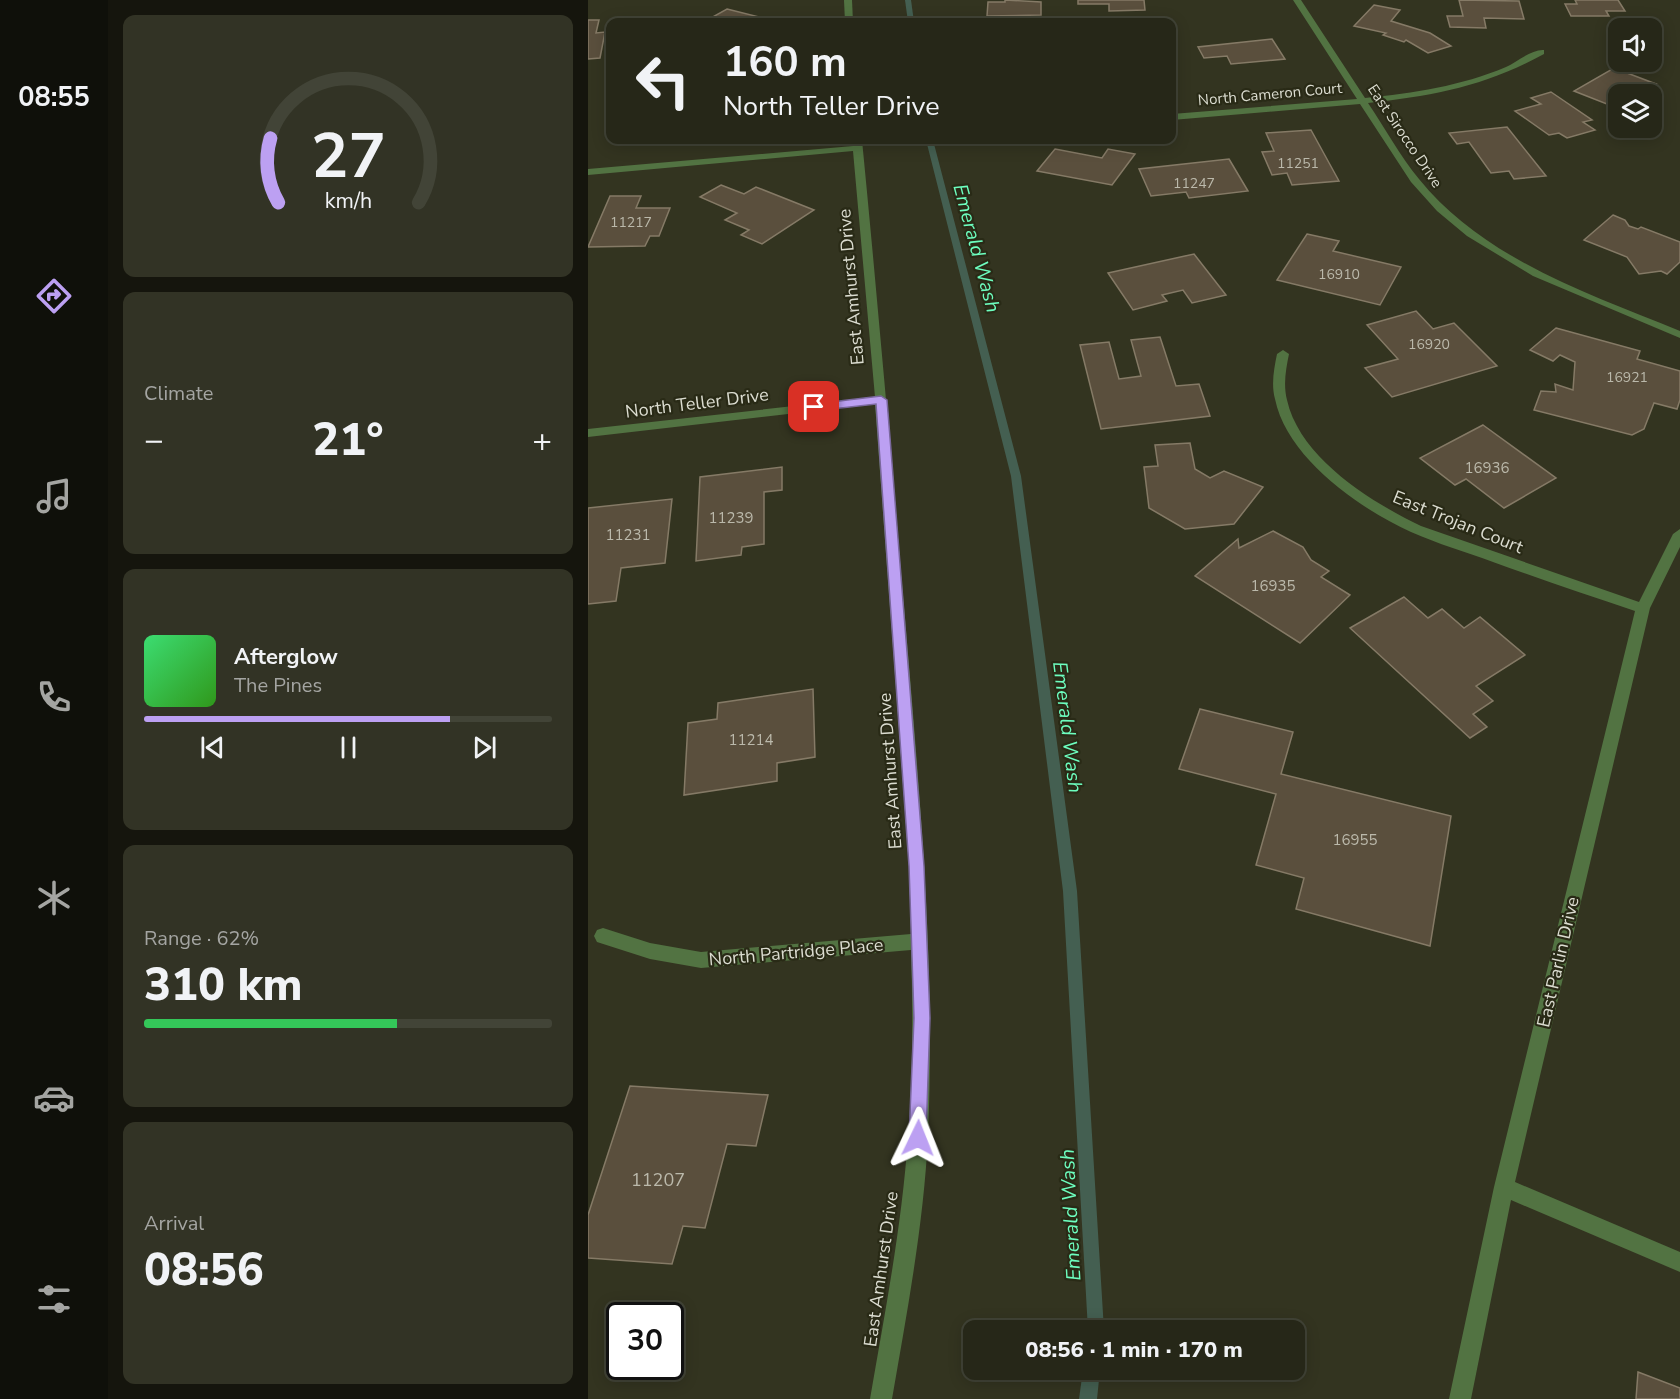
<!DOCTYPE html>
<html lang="en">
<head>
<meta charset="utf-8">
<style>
	:root { --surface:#262718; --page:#323325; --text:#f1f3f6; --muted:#a4a5a2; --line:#424437; --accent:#bca0f2 }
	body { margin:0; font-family:"Nunito Sans",sans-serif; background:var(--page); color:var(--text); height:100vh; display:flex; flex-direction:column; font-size:22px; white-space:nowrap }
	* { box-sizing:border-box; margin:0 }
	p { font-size:20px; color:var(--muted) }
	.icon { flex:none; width:33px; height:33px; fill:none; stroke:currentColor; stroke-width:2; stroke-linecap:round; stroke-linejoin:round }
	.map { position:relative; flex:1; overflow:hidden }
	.sheet { display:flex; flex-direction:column; gap:15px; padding:15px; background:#15150d; width:480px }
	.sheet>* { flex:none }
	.guide { position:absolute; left:18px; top:18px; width:570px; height:126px; border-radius:12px; box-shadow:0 3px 15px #0003,0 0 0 2px var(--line); background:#262718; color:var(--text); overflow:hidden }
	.controls { position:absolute; left:1020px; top:18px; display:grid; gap:12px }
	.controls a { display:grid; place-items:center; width:54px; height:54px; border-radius:12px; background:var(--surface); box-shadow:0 3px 15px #0003,0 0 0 2px var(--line); font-size:30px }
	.speed { position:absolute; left:18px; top:1302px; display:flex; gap:12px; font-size:30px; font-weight:700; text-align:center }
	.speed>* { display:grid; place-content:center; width:78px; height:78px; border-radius:50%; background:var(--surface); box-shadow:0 3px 15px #0003,0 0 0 2px var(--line); line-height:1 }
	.speed .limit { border:3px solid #111; border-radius:9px; background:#fff; color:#111 }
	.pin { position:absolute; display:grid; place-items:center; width:51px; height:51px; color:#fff; margin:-26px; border-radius:12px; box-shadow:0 3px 9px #0006 }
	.me { position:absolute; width:66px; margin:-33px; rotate:2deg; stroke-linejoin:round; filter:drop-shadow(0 0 4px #0008) }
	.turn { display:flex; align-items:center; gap:21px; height:126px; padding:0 18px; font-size:27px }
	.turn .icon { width:78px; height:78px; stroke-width:2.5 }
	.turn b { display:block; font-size:42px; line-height:51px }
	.big { font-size:45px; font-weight:800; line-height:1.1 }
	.sheet .widget { flex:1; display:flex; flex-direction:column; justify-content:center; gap:9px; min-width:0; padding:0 21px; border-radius:12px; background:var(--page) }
	.sheet .dial { align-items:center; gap:0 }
	.dial svg { height:156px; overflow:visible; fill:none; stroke:var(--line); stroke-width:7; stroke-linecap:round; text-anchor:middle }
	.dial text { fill:var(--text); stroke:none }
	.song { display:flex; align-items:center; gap:18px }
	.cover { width:72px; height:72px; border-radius:9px; background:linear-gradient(135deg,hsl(140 70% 55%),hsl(110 70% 35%)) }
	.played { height:6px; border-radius:3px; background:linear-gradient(90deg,var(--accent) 75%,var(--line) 75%) }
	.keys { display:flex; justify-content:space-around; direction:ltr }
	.heat { display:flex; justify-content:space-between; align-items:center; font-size:33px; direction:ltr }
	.charge { height:9px; border-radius:4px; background:linear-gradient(90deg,#34c759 62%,var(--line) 0) }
	.trip { position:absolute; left:375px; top:1320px; width:342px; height:60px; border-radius:12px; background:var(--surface); box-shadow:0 3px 15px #0003,0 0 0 2px var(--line); font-weight:800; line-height:60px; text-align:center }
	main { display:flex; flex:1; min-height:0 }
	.menu { display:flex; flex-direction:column; width:108px; justify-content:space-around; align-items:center; background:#0f100a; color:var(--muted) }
	.menu .icon { width:42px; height:42px }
	.menu .current { color:var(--accent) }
	.menu b { font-size:27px; color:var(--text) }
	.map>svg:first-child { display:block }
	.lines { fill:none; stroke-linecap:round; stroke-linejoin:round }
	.stream { fill:#445f51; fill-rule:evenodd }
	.building { fill:#5a4f3d; stroke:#857a66; stroke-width:1.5 }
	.street { fill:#527342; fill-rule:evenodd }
	.route { fill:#bca0f2; stroke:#7a689d; stroke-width:1.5 }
	.labels { text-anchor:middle; stroke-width:4.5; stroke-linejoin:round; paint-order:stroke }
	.far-number-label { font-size:14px; fill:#bbb9ab }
	.far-street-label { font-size:15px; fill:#dbdcd0; stroke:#292a16 }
	.number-label { font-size:15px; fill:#bbb9ab }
	.street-label { font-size:18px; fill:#dbdcd0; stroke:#292a16 }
	.near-number-label { font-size:18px; fill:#bbb9ab }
	.water-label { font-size:20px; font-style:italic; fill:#6dfebf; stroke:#292a16 }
</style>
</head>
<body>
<main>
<nav class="menu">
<b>08:55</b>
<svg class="icon current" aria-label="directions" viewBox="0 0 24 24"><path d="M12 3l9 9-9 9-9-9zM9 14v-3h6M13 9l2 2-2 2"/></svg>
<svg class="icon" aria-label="music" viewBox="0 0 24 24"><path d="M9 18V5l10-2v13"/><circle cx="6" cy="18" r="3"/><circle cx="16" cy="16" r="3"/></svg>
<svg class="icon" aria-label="phone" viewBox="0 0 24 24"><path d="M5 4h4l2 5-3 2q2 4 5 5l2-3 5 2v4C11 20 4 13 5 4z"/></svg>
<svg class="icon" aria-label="climate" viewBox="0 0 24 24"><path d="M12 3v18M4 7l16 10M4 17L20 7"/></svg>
<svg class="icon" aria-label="car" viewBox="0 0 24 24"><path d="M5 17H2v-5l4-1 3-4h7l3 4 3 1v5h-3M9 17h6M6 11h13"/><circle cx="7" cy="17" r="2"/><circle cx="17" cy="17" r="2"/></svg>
<svg class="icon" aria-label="filters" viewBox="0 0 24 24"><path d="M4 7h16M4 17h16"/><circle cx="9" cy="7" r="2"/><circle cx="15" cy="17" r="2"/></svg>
</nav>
<section class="sheet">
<div class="widget dial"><svg viewBox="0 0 100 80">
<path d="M14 69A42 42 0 1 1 86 69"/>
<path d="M14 69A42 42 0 0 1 10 36" stroke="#bca0f2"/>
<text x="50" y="56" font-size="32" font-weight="700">27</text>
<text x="50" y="72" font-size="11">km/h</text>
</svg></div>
<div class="widget"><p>Climate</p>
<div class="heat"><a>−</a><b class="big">21°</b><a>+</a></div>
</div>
<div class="widget">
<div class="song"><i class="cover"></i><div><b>Afterglow</b><p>The Pines</p></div></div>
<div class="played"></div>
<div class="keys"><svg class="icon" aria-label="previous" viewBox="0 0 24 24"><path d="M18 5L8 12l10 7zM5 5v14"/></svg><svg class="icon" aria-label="pause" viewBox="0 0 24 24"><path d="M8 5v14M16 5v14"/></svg><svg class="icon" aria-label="next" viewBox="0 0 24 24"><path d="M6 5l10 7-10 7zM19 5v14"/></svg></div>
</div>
<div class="widget"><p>Range · 62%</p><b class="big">310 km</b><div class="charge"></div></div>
<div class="widget"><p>Arrival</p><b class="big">08:56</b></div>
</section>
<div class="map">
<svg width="1092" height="1399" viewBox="0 0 1092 1399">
	<rect width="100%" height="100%" fill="#333420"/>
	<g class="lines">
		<g class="stream">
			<path d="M317,0H323L326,22H320Z"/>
			<path d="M338,140H345L433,476L489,891L516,1330H500L475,891L423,476Z"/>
			<path d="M495,1370H512L509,1399H491Z"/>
		</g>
	</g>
	<g class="building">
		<path d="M417,0L453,2V15L399,16L400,2H417Z"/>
		<path d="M490,0H556L557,10L521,11V4H490Z"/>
		<path d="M871,0L931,1L936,19L896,18L898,28L862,27L859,16H875Z"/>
		<path d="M987,0H1030L1037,11H1018L1021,16H983L977,4H989Z"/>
		<path d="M786,5L812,10L803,21L842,33L863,46L840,53L818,40L816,42L795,35L798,33L766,26Z"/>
		<path d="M139,9L191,22H125L128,21L121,19Z"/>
		<path d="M0,20H11L8,33L17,32L12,58L0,59Z"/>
		<path d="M684,39L697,59L643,64L639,56L616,58L610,47Z"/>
		<path d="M1031,62H1056L1061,63L1046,73L1025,66Z"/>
		<path d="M1026,68L1068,84L1051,94H1030L1029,108L986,91Z"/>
		<path d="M963,92L1004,120L995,122L1007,130L979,138L971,133L961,135L927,111L953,104L943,98Z"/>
		<path d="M919,127L958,176L926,179L921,171L903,173L881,142L869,144L861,133Z"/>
		<path d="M723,130L751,181L704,185L699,173L684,175L674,152L686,151L678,133Z"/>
		<path d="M467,149L514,158L520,149L547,154L524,185L449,171Z"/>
		<path d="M641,159L660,191L601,198L598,192L563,196L551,169Z"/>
		<path d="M133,185L156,194L168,187L226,210L174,244L153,235L161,230L137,220L149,213L112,197Z"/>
		<path d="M22,196H53L48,208H82L71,236H62L57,246L0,247Z"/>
		<path d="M1025,215L1037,220L1041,226L1050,229L1053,227L1092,242V262L1079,274L1073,271L1051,274L1039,257L996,240Z"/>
		<path d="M719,234L751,241L745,251L813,267L792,305L689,280Z"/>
		<path d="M606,254L638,295L604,303L595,290L574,295L579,301L545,310L520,273Z"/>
		<path d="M828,311L845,329L866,323L909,366L804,397L777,368L810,359L779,325Z"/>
		<path d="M968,328L1052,351L1049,359L1092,371V400L1089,409L1066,403L1056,429L1044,435L946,410L953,391L968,392L967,384L985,390L987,362L972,355L965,361L942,350Z"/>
		<path d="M572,337L588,386L611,384L622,416L513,429L492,345L521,342L531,379L553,376L543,340Z"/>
		<path d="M895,425L968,478L916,508L878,479L867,485L832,458Z"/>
		<path d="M602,443L607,469L622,478L636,471L675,487L646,524L597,529L561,508L556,467L570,466L567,445Z"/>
		<path d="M194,467V490L176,492V544L154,547L153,555L108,561L112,477Z"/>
		<path d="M84,499L77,563L33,568L28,601L0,604V508Z"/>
		<path d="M685,531L715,547L723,560L741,571L733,577L762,595L712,643L607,576L650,539L651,548Z"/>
		<path d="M816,597L840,618L854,609L876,628L892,617L937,655L888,686L905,701L885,714L899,727L882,738L762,628Z"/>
		<path d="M225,689L227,757L189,763V781L96,795L100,723L129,719L130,703Z"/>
		<path d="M612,709L705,732L693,774L863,816L842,946L708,909L716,878L668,865L688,794L591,769Z"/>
		<path d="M42,1086L180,1095L168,1146L139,1144L117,1228L95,1226L84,1264L0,1258V1215Z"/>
		<path d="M1050,1372L1092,1388V1399H1048Z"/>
	</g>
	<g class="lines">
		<g class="street">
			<path d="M256,0H264L265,22H257Z"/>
			<path d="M705,0H713L777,98C826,93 873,86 918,67C929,62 944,49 956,50V54C898,86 845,96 780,103C797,128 812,156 831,179C896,259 999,293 1092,331V338L945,276L879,236L849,211L823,182L772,104L584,120V114L769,99Z"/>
			<path d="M265,140H274C291,315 306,490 321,665C334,822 347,978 340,1135C336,1223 319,1312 304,1399H282C297,1312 314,1225 320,1137C325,1075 325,1012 323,950L113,968L62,959L9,942L6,936L9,930L15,928L62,943L113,952L323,934L321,866L287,404L0,437V429L287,397L265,151L0,175V169L265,146Z"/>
			<path d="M695,350L701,354C698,369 695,384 699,400C712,458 783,502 833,526L1051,602L1085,534L1092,529V547L1062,608L927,1182L1092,1252V1272L923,1200L883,1399H861L906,1187L1047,611C999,595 952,579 905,562C878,552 850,544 823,532C772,509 699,458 687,399C683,384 686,369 689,354Z"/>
		</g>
	</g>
	<path class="route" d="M293,396L299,400L336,866L342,1018L338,1138L336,1144L330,1147L323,1144L321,1138L326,1018L321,866L288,404L226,411L220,407L226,404Z"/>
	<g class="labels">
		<g class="far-number-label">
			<text x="710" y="168">11251</text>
			<text x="606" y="188">11247</text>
			<text x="43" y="227">11217</text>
			<text x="751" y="279">16910</text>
			<text x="841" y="349">16920</text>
			<text x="1039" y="382">16921</text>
		</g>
		<g class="far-street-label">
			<text transform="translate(682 94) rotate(-5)" y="5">North Cameron Court</text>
			<text transform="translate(817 136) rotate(56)" y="5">East Sirocco Drive</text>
		</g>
		<g class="number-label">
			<text x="899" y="473">16936</text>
			<text x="143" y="523">11239</text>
			<text x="40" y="540">11231</text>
			<text x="685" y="591">16935</text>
			<text x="163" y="745">11214</text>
			<text x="767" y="845">16955</text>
		</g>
		<g class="street-label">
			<text transform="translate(263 287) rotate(-95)" y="6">East Amhurst Drive</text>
			<text transform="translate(109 403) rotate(-7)" y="6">North Teller Drive</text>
			<text transform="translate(870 522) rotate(22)" y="6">East Trojan Court</text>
			<text transform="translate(302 771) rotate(-94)" y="6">East Amhurst Drive</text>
			<text transform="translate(208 952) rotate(-5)" y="6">North Partridge Place</text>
			<text transform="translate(970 962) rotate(-77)" y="6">East Parlin Drive</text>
			<text transform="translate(293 1269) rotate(-82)" y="6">East Amhurst Drive</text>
		</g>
		<g class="near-number-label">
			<text x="70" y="1186">11207</text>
		</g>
		<g class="water-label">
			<text transform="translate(389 248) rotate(75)" y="7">Emerald Wash</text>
			<text transform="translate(480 727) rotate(83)" y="7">Emerald Wash</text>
			<text transform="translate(482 1215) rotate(-93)" y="7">Emerald Wash</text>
		</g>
	</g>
</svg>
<div class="controls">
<a><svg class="icon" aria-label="sound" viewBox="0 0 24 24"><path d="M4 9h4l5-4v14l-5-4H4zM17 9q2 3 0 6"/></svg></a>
<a><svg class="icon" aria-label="layers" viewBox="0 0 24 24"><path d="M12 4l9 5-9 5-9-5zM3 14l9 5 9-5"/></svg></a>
</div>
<div class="speed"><div class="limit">30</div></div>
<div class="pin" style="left:226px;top:407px;background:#d93025"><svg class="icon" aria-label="arrive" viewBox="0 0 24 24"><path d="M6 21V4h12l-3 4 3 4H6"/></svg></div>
<svg class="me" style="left:330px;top:1138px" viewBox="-20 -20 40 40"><path d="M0-17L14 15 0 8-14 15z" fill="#bca0f2" stroke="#fff" stroke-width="4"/></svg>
<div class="trip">08:56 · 1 min · 170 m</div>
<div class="guide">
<div class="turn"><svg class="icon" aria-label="left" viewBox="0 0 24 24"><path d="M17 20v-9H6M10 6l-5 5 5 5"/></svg><div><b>160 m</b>North Teller Drive</div></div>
</div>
</div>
</main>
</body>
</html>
